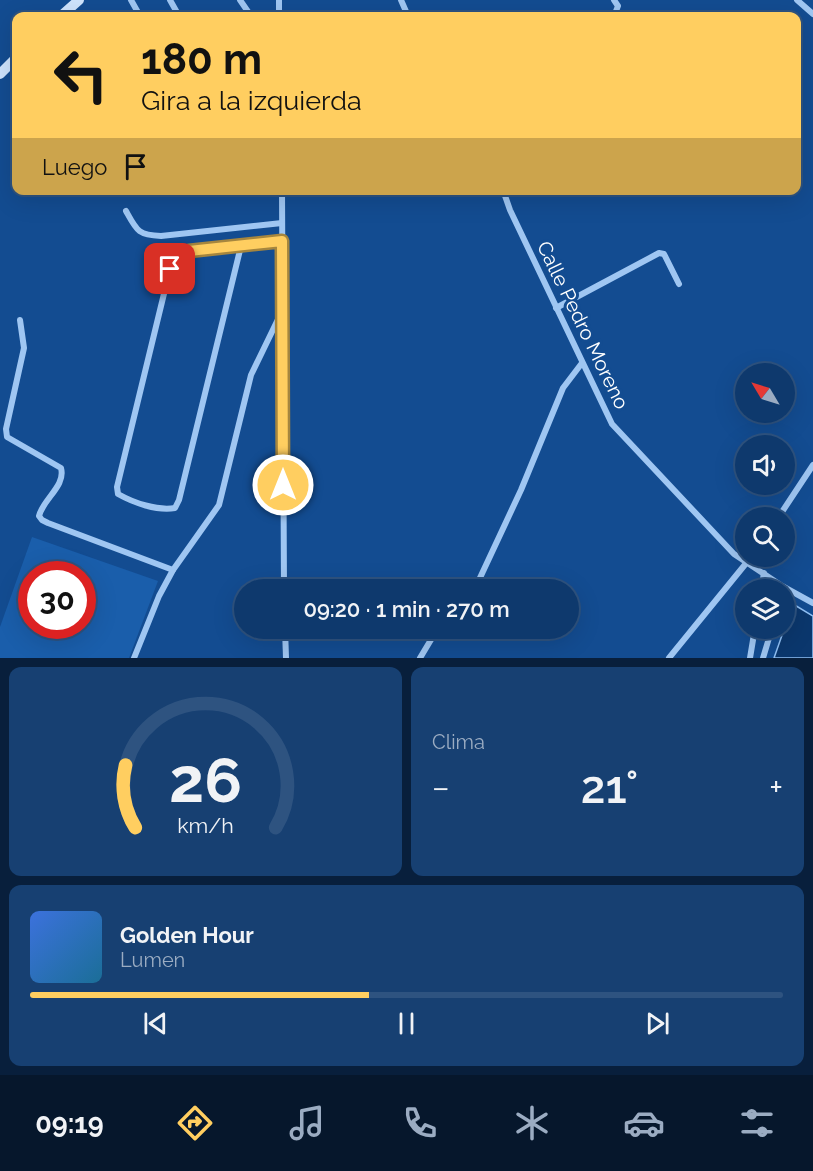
<!DOCTYPE html>
<html lang="es">
<head>
<meta charset="utf-8">
<style>
	:root { --surface:#0e396d; --page:#174072; --text:#f1f3f6; --muted:#9bacc2; --line:#2e5380; --accent:#ffce60 }
	body { margin:0; font-family:Raleway,sans-serif; background:var(--page); color:var(--text); height:100vh; display:flex; flex-direction:column; font-size:22px; white-space:nowrap }
	* { box-sizing:border-box; margin:0 }
	p { font-size:20px; color:var(--muted) }
	.icon { flex:none; width:33px; height:33px; fill:none; stroke:currentColor; stroke-width:2; stroke-linecap:round; stroke-linejoin:round }
	.map { position:relative; height:658px; overflow:hidden }
	.drawer { display:flex; flex-direction:column; gap:9px; padding:9px; background:#081f3c; flex:1 }
	.drawer>* { flex:none }
	.hud { position:absolute; left:12px; top:12px; width:789px; height:183px; border-radius:12px; box-shadow:0 6px 24px #0002,0 0 0 2px var(--line); background:#ffce60; color:#111; overflow:hidden }
	.needle { width:39px; rotate:308deg }
	.fabs { position:absolute; left:735px; top:363px; display:grid; gap:12px }
	.fabs a { display:grid; place-items:center; width:60px; height:60px; border-radius:50%; background:var(--surface); box-shadow:0 6px 24px #0002,0 0 0 2px var(--line); font-size:30px }
	.speed { position:absolute; left:18px; top:561px; display:flex; gap:12px; font-size:30px; font-weight:700; text-align:center }
	.speed>* { display:grid; place-content:center; width:78px; height:78px; border-radius:50%; background:var(--surface); box-shadow:0 6px 24px #0002,0 0 0 2px var(--line); line-height:1 }
	.speed .limit { border:9px solid #d22; background:#fff; color:#111 }
	.pin { position:absolute; display:grid; place-items:center; width:51px; height:51px; color:#fff; margin:-26px; border-radius:12px; box-shadow:0 3px 9px #0006 }
	.me { position:absolute; width:66px; margin:-33px; rotate:0deg; stroke-linejoin:round; filter:drop-shadow(0 0 4px #0008) }
	.turn { display:flex; align-items:center; gap:21px; height:126px; padding:0 30px; font-size:27px }
	.turn .icon { width:78px; height:78px; stroke-width:2.5 }
	.turn b { display:block; font-size:42px; line-height:51px }
	.then { display:flex; align-items:center; height:57px; padding:0 30px; background:#0003; gap:12px; font-size:22px }
	.big { font-size:45px; font-weight:600; line-height:1.1 }
	.drawer .tile { flex:1; display:flex; flex-direction:column; justify-content:center; gap:9px; min-width:0; padding:0 21px; border-radius:12px; background:var(--page) }
	.drawer .dial { align-items:center; gap:0 }
	.dial svg { height:156px; overflow:visible; fill:none; stroke:var(--line); stroke-width:7; stroke-linecap:round; text-anchor:middle }
	.dial text { fill:var(--text); stroke:none }
	.song { display:flex; align-items:center; gap:18px }
	.cover { width:72px; height:72px; border-radius:9px; background:linear-gradient(135deg,hsl(220 70% 55%),hsl(200 70% 35%)) }
	.played { height:6px; border-radius:3px; background:linear-gradient(90deg,var(--accent) 45%,var(--line) 45%) }
	.keys { display:flex; justify-content:space-around; direction:ltr }
	.heat { display:flex; justify-content:space-between; align-items:center; font-size:33px; direction:ltr }
	.drawer .tiles { flex:1; display:grid; gap:9px; grid-template-columns:1fr 1fr }
	.tile:last-child { grid-column:span 2 }
	.trip { position:absolute; left:234px; top:579px; width:345px; height:60px; border-radius:30px; background:var(--surface); box-shadow:0 6px 24px #0002,0 0 0 2px var(--line); font-weight:600; line-height:60px; text-align:center }
	.menu { display:flex; height:96px; justify-content:space-around; align-items:center; background:#06172c; color:var(--muted) }
	.menu .icon { width:42px; height:42px }
	.menu .selected { color:var(--accent) }
	.menu b { font-size:27px; color:var(--text) }
	.map>svg:first-child { display:block }
	.green { fill:#1a5eab; fill-rule:evenodd }
	.water { fill:#0b376d; stroke:#91c1f5; stroke-width:1.5 }
	.lines { fill:none; stroke-linecap:round; stroke-linejoin:round }
	.minor { stroke:#9fc6f2; stroke-width:6 }
	.secondary { stroke:#cee3fc; stroke-width:10 }
	.route-casing { stroke:#a6863e; stroke-width:15 }
	.route { stroke:#ffce60; stroke-width:10 }
	.labels { text-anchor:middle; stroke-width:6; stroke-linejoin:round; paint-order:stroke }
	.street-label { font-size:20px; fill:#fff; stroke:#134c91 }
</style>
</head>
<body>
<div class="map">
<svg width="813" height="658" viewBox="0 0 813 658">
	<rect width="100%" height="100%" fill="#134c91"/>
	<path class="green" d="M32,537L158,581L129,658H0V627ZM32,574H82V626H32Z"/>
	<path class="water" d="M793,604L813,616V658H774Z"/>
	<g class="lines">
		<g class="minor">
			<path d="M131,0L140,16"/>
			<path d="M170,0L179,16"/>
			<path d="M240,0L251,16"/>
			<path d="M279,0V16"/>
			<path d="M401,0L408,16"/>
			<path d="M797,0L813,14"/>
			<path d="M614,16L618,6L614,0"/>
			<path d="M282,190L284,590"/>
			<path d="M503,190L510,210L612,424L734,554L782,586L813,603"/>
			<path d="M126,211C137,231 138,235 161,236L282,223"/>
			<path d="M241,246L179,500L175,508C157,511 134,503 118,494L117,487L170,269L176,257L189,251L282,241"/>
			<path d="M556,308L659,253L664,254L679,284"/>
			<path d="M20,320L24,348L6,429L7,437L61,468C66,486 43,499 39,516L42,520L48,523L173,570"/>
			<path d="M778,518L813,465"/>
			<path d="M472,590L479,580L521,490L563,388L582,363"/>
			<path d="M761,590L764,573"/>
			<path d="M285,628L286,658"/>
			<path d="M134,658L159,596L173,570L219,505L251,375L283,309"/>
			<path d="M420,658L438,628"/>
			<path d="M669,658L752,556"/>
			<path d="M750,658L755,628"/>
			<path d="M763,658L772,628"/>
		</g>
		<g class="secondary">
			<path d="M61,16L79,0"/>
			<path d="M0,74L16,58"/>
		</g>
	</g>
	<g class="lines">
		<g class="route-casing">
			<path id="route" d="M170,269L176,257L189,251L282,241L283,485"/>
		</g>
		<use href="#route" class="route"/>
	</g>
	<g class="labels">
		<g class="street-label">
			<text transform="translate(583 325) rotate(64)" y="7">Calle Pedro Moreno</text>
		</g>
	</g>
</svg>
<div class="fabs">
<a><svg class="needle" viewBox="-14 -14 28 28"><path d="M0-13l5 13h-10z" fill="#e53935"/><path d="M0 13l5-13h-10z" fill="#9bacc2"/></svg></a>
<a><svg class="icon" aria-label="sound" viewBox="0 0 24 24"><path d="M4 9h4l5-4v14l-5-4H4zM17 9q2 3 0 6"/></svg></a>
<a><svg class="icon" aria-label="search" viewBox="0 0 24 24"><circle cx="10" cy="10" r="6"/><path d="M15 15l6 6"/></svg></a>
<a><svg class="icon" aria-label="layers" viewBox="0 0 24 24"><path d="M12 4l9 5-9 5-9-5zM3 14l9 5 9-5"/></svg></a>
</div>
<div class="speed"><div class="limit">30</div></div>
<div class="pin" style="left:170px;top:269px;background:#d93025"><svg class="icon" aria-label="arrive" viewBox="0 0 24 24"><path d="M6 21V4h12l-3 4 3 4H6"/></svg></div>
<svg class="me" style="left:283px;top:485px" viewBox="-20 -20 40 40"><circle r="17" fill="#ffce60" stroke="#fff" stroke-width="3"/><path d="M0-11L8 9 0 5-8 9z" fill="#fff"/></svg>
<div class="trip">09:20 · 1 min · 270 m</div>
<div class="hud">
<div class="turn"><svg class="icon" aria-label="left" viewBox="0 0 24 24"><path d="M17 20v-9H6M10 6l-5 5 5 5"/></svg><div><b>180 m</b>Gira a la izquierda</div></div>
<div class="then">Luego<svg class="icon" aria-label="arrive" viewBox="0 0 24 24"><path d="M6 21V4h12l-3 4 3 4H6"/></svg></div>
</div>
</div>
<section class="drawer">
<div class="tiles">
<div class="tile dial"><svg viewBox="0 0 100 80">
<path d="M14 69A42 42 0 1 1 86 69"/>
<path d="M14 69A42 42 0 0 1 9 37" stroke="#ffce60"/>
<text x="50" y="56" font-size="32" font-weight="700">26</text>
<text x="50" y="72" font-size="11">km/h</text>
</svg></div>
<div class="tile"><p>Clima</p>
<div class="heat"><a>−</a><b class="big">21°</b><a>+</a></div>
</div>
<div class="tile">
<div class="song"><i class="cover"></i><div><b>Golden Hour</b><p>Lumen</p></div></div>
<div class="played"></div>
<div class="keys"><svg class="icon" aria-label="previous" viewBox="0 0 24 24"><path d="M18 5L8 12l10 7zM5 5v14"/></svg><svg class="icon" aria-label="pause" viewBox="0 0 24 24"><path d="M8 5v14M16 5v14"/></svg><svg class="icon" aria-label="next" viewBox="0 0 24 24"><path d="M6 5l10 7-10 7zM19 5v14"/></svg></div>
</div>
</div>
</section>
<nav class="menu">
<b>09:19</b>
<svg class="icon selected" aria-label="directions" viewBox="0 0 24 24"><path d="M12 3l9 9-9 9-9-9zM9 14v-3h6M13 9l2 2-2 2"/></svg>
<svg class="icon" aria-label="music" viewBox="0 0 24 24"><path d="M9 18V5l10-2v13"/><circle cx="6" cy="18" r="3"/><circle cx="16" cy="16" r="3"/></svg>
<svg class="icon" aria-label="phone" viewBox="0 0 24 24"><path d="M5 4h4l2 5-3 2q2 4 5 5l2-3 5 2v4C11 20 4 13 5 4z"/></svg>
<svg class="icon" aria-label="climate" viewBox="0 0 24 24"><path d="M12 3v18M4 7l16 10M4 17L20 7"/></svg>
<svg class="icon" aria-label="car" viewBox="0 0 24 24"><path d="M5 17H2v-5l4-1 3-4h7l3 4 3 1v5h-3M9 17h6M6 11h13"/><circle cx="7" cy="17" r="2"/><circle cx="17" cy="17" r="2"/></svg>
<svg class="icon" aria-label="filters" viewBox="0 0 24 24"><path d="M4 7h16M4 17h16"/><circle cx="9" cy="7" r="2"/><circle cx="15" cy="17" r="2"/></svg>
</nav>
</body>
</html>
